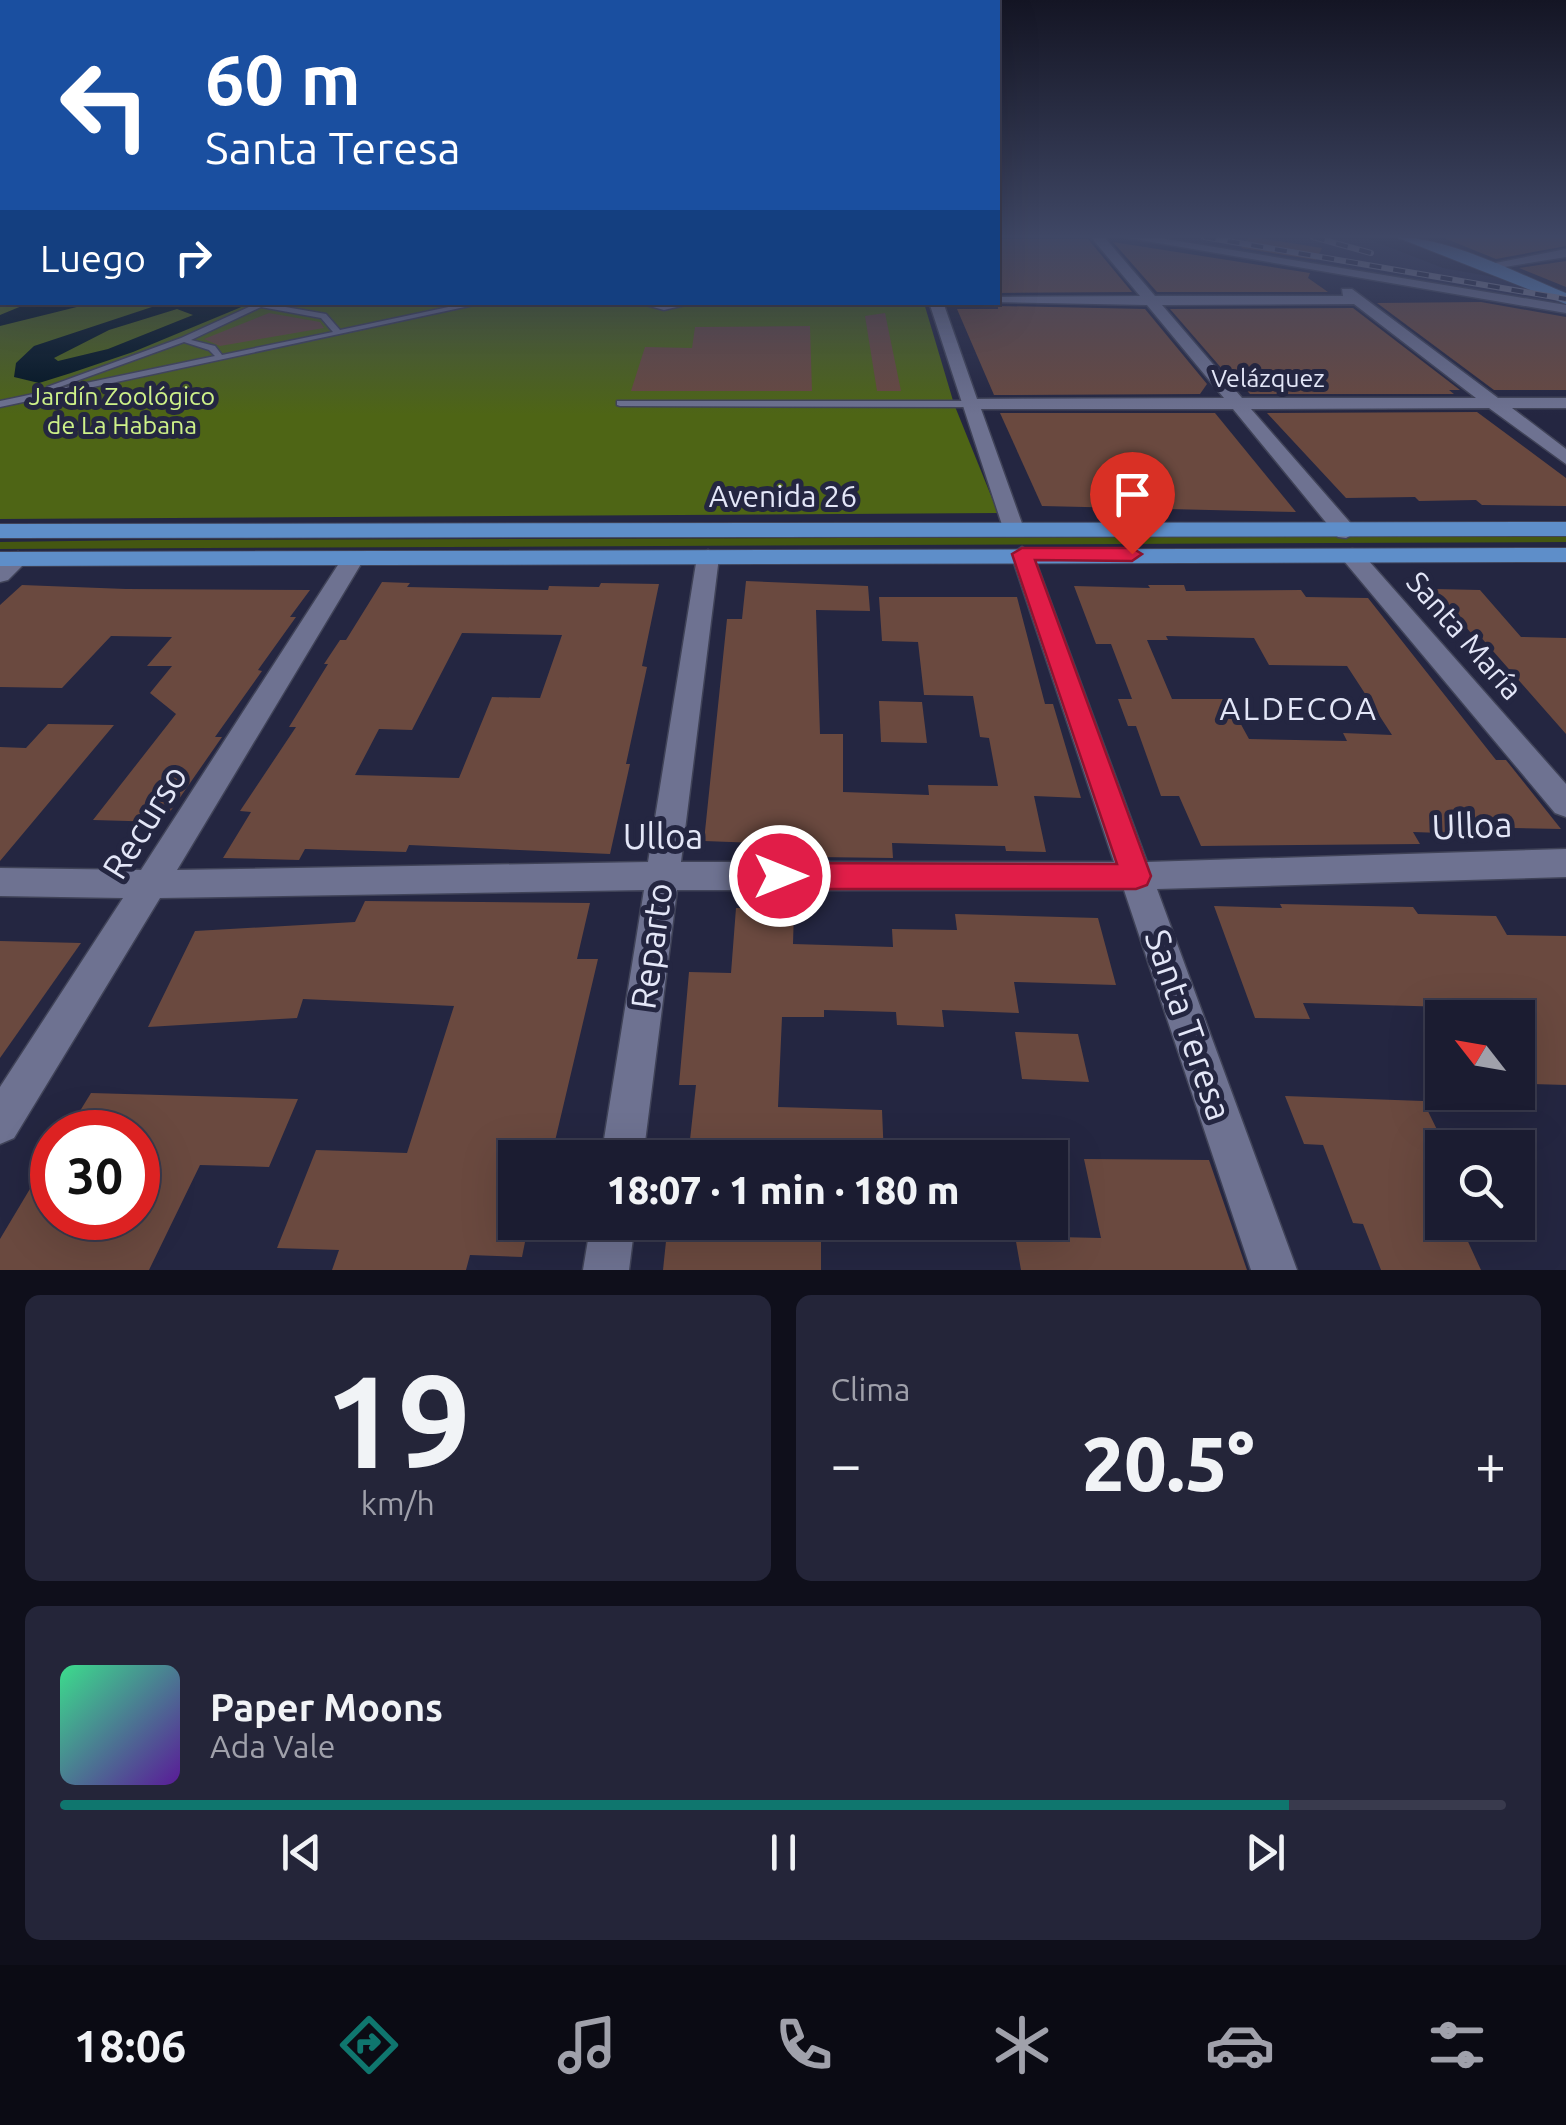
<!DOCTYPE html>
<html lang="es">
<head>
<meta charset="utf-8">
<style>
	:root { --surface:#1b1c31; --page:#242539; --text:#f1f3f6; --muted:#a0a1ab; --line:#393a4d; --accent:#0f766e }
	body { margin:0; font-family:Ubuntu,sans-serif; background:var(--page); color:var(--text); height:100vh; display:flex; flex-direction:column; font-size:38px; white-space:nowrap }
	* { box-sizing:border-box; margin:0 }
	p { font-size:32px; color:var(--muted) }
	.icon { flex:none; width:55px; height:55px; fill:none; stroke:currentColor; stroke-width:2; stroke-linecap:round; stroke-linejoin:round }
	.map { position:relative; height:1270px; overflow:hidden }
	.panel { display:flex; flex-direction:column; gap:25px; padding:25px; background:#0f0f1b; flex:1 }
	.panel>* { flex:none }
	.guide { position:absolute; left:0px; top:0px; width:1000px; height:305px; box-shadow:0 10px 40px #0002,0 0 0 2px var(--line); background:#1a4fa0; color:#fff; overflow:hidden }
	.needle { width:65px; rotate:301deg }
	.controls { position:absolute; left:1425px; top:1000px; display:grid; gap:20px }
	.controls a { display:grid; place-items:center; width:110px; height:110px; border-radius:0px; background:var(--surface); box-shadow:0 10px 40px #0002,0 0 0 2px var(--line); font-size:50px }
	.speed { position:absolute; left:30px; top:1110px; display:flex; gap:20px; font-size:50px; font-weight:700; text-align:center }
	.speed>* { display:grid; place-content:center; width:130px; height:130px; border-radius:50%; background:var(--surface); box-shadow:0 10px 40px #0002,0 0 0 2px var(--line); line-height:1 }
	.speed .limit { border:15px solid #d22; background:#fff; color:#111 }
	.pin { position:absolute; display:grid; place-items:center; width:85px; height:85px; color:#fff; margin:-102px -42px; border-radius:50% 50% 50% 0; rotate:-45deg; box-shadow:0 0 10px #0007 }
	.pin .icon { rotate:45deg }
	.me { position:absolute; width:110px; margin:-55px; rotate:90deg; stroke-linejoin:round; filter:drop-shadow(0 0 8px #0008) }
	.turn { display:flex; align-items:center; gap:35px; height:210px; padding:0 40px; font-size:45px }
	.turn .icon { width:130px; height:130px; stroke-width:2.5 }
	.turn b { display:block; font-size:70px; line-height:85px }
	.then { display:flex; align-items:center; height:95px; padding:0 40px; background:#0003; gap:20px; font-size:38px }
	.big { font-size:75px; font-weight:800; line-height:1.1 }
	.panel .tile { flex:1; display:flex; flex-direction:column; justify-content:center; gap:15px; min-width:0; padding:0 35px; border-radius:15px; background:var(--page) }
	.panel .dial { align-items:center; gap:0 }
	.dial b { font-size:130px; line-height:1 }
	.song { display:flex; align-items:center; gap:30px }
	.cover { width:120px; height:120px; border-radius:15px; background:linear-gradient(135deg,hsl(150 70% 55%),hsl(270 70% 35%)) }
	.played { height:10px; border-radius:5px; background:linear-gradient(90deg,var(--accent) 85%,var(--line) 85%) }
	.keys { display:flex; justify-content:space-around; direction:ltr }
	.heat { display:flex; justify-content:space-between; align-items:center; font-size:55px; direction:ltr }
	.panel .tiles { flex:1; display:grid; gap:25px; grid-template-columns:1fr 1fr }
	.tile:last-child { grid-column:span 2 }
	.trip { position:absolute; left:498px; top:1140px; width:570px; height:100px; border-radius:0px; background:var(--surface); box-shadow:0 10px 40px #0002,0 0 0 2px var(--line); font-weight:800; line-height:100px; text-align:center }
	.tabs { display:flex; height:160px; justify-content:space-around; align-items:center; background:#0b0b14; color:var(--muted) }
	.tabs .icon { width:70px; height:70px }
	.tabs .selected { color:var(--accent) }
	.tabs b { font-size:45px; color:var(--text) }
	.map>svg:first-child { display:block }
	.built { fill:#2c2f50 }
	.green { fill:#445711 }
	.forest { fill:#4e6515 }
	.water { fill:#00131f; fill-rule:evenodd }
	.building { fill:#6a493f; fill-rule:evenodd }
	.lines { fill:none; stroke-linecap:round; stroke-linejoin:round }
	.service-casing { stroke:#404358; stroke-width:3 }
	.minor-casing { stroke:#404358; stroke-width:3 }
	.primary-casing { stroke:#404358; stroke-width:2 }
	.service { fill:#6e7291; fill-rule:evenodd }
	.minor { fill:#6e7291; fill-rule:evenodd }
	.primary { fill:#5e8ec9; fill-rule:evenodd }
	.rail-casing { stroke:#7e8097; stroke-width:6 }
	.rail { stroke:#242641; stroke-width:4; stroke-dasharray:12; stroke-linecap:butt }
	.route { fill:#e11d48; stroke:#92132f; stroke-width:2.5 }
	.labels { text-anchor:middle; stroke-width:10; stroke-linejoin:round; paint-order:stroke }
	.far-street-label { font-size:25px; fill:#e3e6f7; stroke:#242641 }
	.far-park-label { font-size:25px; fill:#cef189; stroke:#242641 }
	.street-label { font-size:30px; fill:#e3e6f7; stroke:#242641 }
	.neighbourhood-label { font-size:32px; letter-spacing:2.5px; fill:#e3e6f7; stroke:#242641 }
	.near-street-label { font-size:35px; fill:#e3e6f7; stroke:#242641 }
</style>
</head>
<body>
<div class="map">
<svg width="1566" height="1270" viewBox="0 0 1566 1270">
	<rect width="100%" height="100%" fill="#242641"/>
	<path class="built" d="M1150,237H1363L1443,268L1566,290V306Z"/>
	<path class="green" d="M1566,536V542L0,549V542L145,540Z"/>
	<path class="forest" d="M0,238L2,302L924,303L954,404L998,513L0,519Z"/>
	<g class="water">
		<path d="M29,303V302L93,303L0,326V315Z"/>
		<path d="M164,303L202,306L251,303L133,352L71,373L39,383L14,377L16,363L34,346ZM177,309L193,315L108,349L58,361L54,358L109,330Z"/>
	</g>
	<g class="building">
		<path d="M1248,238H1259L1322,248L1316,260L1241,248Z"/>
		<path d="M1444,238H1566V246L1496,259Z"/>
		<path d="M998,239H1088L1132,292L998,293Z"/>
		<path d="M1113,242L1310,273L1308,278L1328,292H1157Z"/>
		<path d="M1566,261V287L1519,268Z"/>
		<path d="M1481,302L1566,317V390H1494L1377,303Z"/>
		<path d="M998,306L1145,309L1207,384L1200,394L994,395L957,309H998Z"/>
		<path d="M1353,308L1460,390H1449L1454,394H1250L1226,368L1223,370L1170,309Z"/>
		<path d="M269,313L320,322L324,328L220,346L204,339Z"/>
		<path d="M885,313L901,391H877L865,316Z"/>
		<path d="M810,326L812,391H631L645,347L692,348L695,327Z"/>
		<path d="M1477,412L1566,478V506L1482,505L1476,500L1419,501L1415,497L1346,498L1267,413Z"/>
		<path d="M1000,413H1215L1296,512L1042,506Z"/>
		<path d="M746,581L868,586L870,611L816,610L820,734H843V792L929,795L928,785L998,786L989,738L980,737L973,696L924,695L918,642L882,641L879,597H1017L1045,704H1053L1081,798L1034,796L1046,852L1006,851L1005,846L892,843L893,858L816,857V845L704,841L727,619H742Z"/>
		<path d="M382,582L410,583L407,587L548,590L549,586L599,587L601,583L659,584L642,666L647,667L626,764H630L610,854L409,845L406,852L305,849L299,860L223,858L251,812L240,811L296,727H289L328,664H324L340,640H346ZM462,633L562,635L540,698L492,697L459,778L355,775L379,729L412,730Z"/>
		<path d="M22,585L126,589L310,590L290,617H296L258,670L262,671L215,737H222L163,822L93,820L176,714L150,693L172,666H147L172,637L111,636L62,688L0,687V605Z"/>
		<path d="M1148,585H1184L1186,591L1301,590L1306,597L1368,598L1496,760H1506L1561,829L1466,827L1470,834L1413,832L1420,844L1201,846L1179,796H1161L1136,726H1128L1118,699H1132L1111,644H1096L1074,586L1150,588ZM1166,636L1254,638L1269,665L1347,666L1392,735L1343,733L1347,741L1249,739L1227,699H1172L1147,640H1168Z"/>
		<path d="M1434,589L1480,590L1521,637L1566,638V734L1478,634L1471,633Z"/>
		<path d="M879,701L922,702L927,743L881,742Z"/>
		<path d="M48,724L114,725L0,861V747L26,748Z"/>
		<path d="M365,901L590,903L577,959H598L555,1141H547L543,1158H515V1222H529L522,1257L470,1255L466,1270H332L339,1250L277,1248L316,1150L407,1153L454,1006L303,999L297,1018L148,1027L195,931L355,922Z"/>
		<path d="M1280,904L1413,907L1418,914L1496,916L1507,935L1566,936V1085L1532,1084L1518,1060V1018H1493L1487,1008L1303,1003L1310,1019L1255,1018L1214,906L1282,908Z"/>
		<path d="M736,908L794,909L793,944L893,947L892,929L957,930L955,914L1098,918L1116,985L1014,982L1019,1013L942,1010L944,1027L897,1025L896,1012L824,1010V1017H782L778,1107L882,1110L884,1158H688L696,1085H679L689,972L731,973Z"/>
		<path d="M0,941L81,943L0,1058Z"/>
		<path d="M1015,1032L1078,1034L1089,1082L1022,1079Z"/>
		<path d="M91,1093L298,1099L269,1167L200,1165L149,1270H0V1239L52,1152V1218H138V1132H67Z"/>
		<path d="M1285,1096L1423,1101L1446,1148L1425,1149L1442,1186V1222H1459L1481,1270H1381L1363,1224L1353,1223L1323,1145L1304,1144Z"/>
		<path d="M1084,1159L1209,1160L1247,1270H1021L1015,1236L1101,1238Z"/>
		<path d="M668,1222H821V1270H663Z"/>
	</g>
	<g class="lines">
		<g class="service-casing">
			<g id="service">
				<path d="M260,302H270L268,304L326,314L340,330L472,302H488L0,407V401L215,356L209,350L184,342L54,389L47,387L181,338ZM261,307L321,318L333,332L222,355L215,346L191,340Z"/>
				<path d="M635,302C644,302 653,305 662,305C673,306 686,302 698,302L664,310Z"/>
				<path d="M617,401H970L974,404L970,407L620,406L617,405Z"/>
			</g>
		</g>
		<g class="minor-casing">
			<g id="minor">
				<path d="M1091,237H1104L1155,296H1343L1342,289H1352L1498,398H1566V408H1512L1566,449V464L1489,408L1251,409L1354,527L1357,532L1346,538L1338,537L1233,409H981L1024,529L1021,534H1005L929,302H943L977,399L1224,398L1147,305L992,302H998V297L1140,296ZM1354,304L1476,398H1242L1162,305Z"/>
				<path d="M1123,237H1154L1566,305V313Z"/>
				<path d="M1566,249V257L1486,270L1480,266Z"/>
				<path d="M1022,547L1033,554L1147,862L1566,849V877L1157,889L1297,1270H1251L1124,890H677L643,1158H601L644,890L160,898L14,1138L0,1144V1087L123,898L0,896V868L141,870L345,554H361L364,559L177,870L648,862L697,557L708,550L719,557L681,862H1114L1011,554Z"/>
				<path d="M1352,549L1360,551L1566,784V817L1555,813L1344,561L1341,556Z"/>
				<path d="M18,552L29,559L8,580L0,582V563Z"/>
				<path d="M591,1222H635L629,1270H583Z"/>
			</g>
		</g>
		<g class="primary-casing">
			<g id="primary">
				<path d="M1396,237C1449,237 1516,273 1566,293V304Z"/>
				<path d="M1566,522V536L0,538V524Z"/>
				<path d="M1566,548V562L0,566V552Z"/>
			</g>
		</g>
		<use href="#service" class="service"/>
		<use href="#minor" class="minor"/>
		<use href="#primary" class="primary"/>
		<g class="rail-casing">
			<g id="rail">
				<path d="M1204,237L1566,299"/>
				<path d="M1313,237L1371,253"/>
			</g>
		</g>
		<use href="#rail" class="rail"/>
	</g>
	<linearGradient id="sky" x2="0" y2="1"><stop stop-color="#141524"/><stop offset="0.57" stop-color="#3f4765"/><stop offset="1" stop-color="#3f4765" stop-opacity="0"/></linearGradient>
	<rect width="1566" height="415" fill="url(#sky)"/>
	<path class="route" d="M1022,548H1132L1142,554L1132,561L1035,560L1151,876L1147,885L1136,889H780L769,885L765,876L769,867L780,863L1117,864L1012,554Z"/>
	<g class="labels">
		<g class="far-street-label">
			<text x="1268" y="387">Velázquez</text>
		</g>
		<g class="far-park-label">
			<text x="122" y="405">Jardín Zoológico<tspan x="122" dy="29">de La Habana</tspan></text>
		</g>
		<g class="street-label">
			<text x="783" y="507">Avenida 26</text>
			<text transform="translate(1464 636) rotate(49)" y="10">Santa María</text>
		</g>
		<g class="neighbourhood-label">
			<text x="1299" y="720">ALDECOA</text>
		</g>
		<g class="near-street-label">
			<text transform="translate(145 822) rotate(-58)" y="12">Recurso</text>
			<text transform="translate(1472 826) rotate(-2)" y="12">Ulloa</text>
			<text x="663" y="849">Ulloa</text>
			<text transform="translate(652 946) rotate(-82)" y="12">Reparto</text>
			<text transform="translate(1188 1025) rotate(71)" y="12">Santa Teresa</text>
		</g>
	</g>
</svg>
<div class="controls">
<a><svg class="needle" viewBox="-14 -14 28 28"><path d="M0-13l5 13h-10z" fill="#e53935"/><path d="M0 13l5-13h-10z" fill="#a0a1ab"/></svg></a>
<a><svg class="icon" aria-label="search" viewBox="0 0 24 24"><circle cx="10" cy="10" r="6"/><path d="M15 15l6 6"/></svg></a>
</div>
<div class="speed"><div class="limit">30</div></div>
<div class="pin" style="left:1132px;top:554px;background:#d93025"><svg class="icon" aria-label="arrive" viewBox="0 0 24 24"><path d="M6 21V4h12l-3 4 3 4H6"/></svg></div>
<svg class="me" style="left:780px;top:876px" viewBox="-20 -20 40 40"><circle r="17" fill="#e11d48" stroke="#fff" stroke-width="3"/><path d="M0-11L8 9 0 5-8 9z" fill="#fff"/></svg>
<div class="trip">18:07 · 1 min · 180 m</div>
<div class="guide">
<div class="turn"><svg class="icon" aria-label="left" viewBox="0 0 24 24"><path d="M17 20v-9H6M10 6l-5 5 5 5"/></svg><div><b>60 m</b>Santa Teresa</div></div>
<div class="then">Luego<svg class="icon" aria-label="right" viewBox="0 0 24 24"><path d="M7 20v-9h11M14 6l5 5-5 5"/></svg></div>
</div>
</div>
<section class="panel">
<div class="tiles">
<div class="tile dial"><b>19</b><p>km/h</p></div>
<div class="tile"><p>Clima</p>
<div class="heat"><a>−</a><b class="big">20.5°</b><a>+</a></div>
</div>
<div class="tile">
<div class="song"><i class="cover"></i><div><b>Paper Moons</b><p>Ada Vale</p></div></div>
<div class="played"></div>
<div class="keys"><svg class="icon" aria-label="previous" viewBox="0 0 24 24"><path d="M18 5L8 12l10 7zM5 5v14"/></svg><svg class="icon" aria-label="pause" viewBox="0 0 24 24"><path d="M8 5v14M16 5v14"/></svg><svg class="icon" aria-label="next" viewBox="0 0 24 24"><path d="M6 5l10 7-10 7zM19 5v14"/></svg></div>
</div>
</div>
</section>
<nav class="tabs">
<b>18:06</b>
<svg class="icon selected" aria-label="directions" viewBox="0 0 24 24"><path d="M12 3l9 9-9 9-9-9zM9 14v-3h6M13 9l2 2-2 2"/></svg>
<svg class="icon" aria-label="music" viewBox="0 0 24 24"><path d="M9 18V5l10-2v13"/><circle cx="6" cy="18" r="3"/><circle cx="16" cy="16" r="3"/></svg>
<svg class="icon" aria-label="phone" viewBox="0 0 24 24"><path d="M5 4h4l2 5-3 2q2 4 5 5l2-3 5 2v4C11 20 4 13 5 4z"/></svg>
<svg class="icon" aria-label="climate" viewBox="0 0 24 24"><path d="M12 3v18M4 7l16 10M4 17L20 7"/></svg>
<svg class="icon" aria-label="car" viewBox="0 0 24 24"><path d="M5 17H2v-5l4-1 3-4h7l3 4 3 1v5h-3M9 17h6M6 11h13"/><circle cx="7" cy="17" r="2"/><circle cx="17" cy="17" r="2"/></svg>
<svg class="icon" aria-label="filters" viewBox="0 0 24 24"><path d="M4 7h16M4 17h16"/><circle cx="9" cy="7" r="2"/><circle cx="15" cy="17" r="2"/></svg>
</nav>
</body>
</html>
